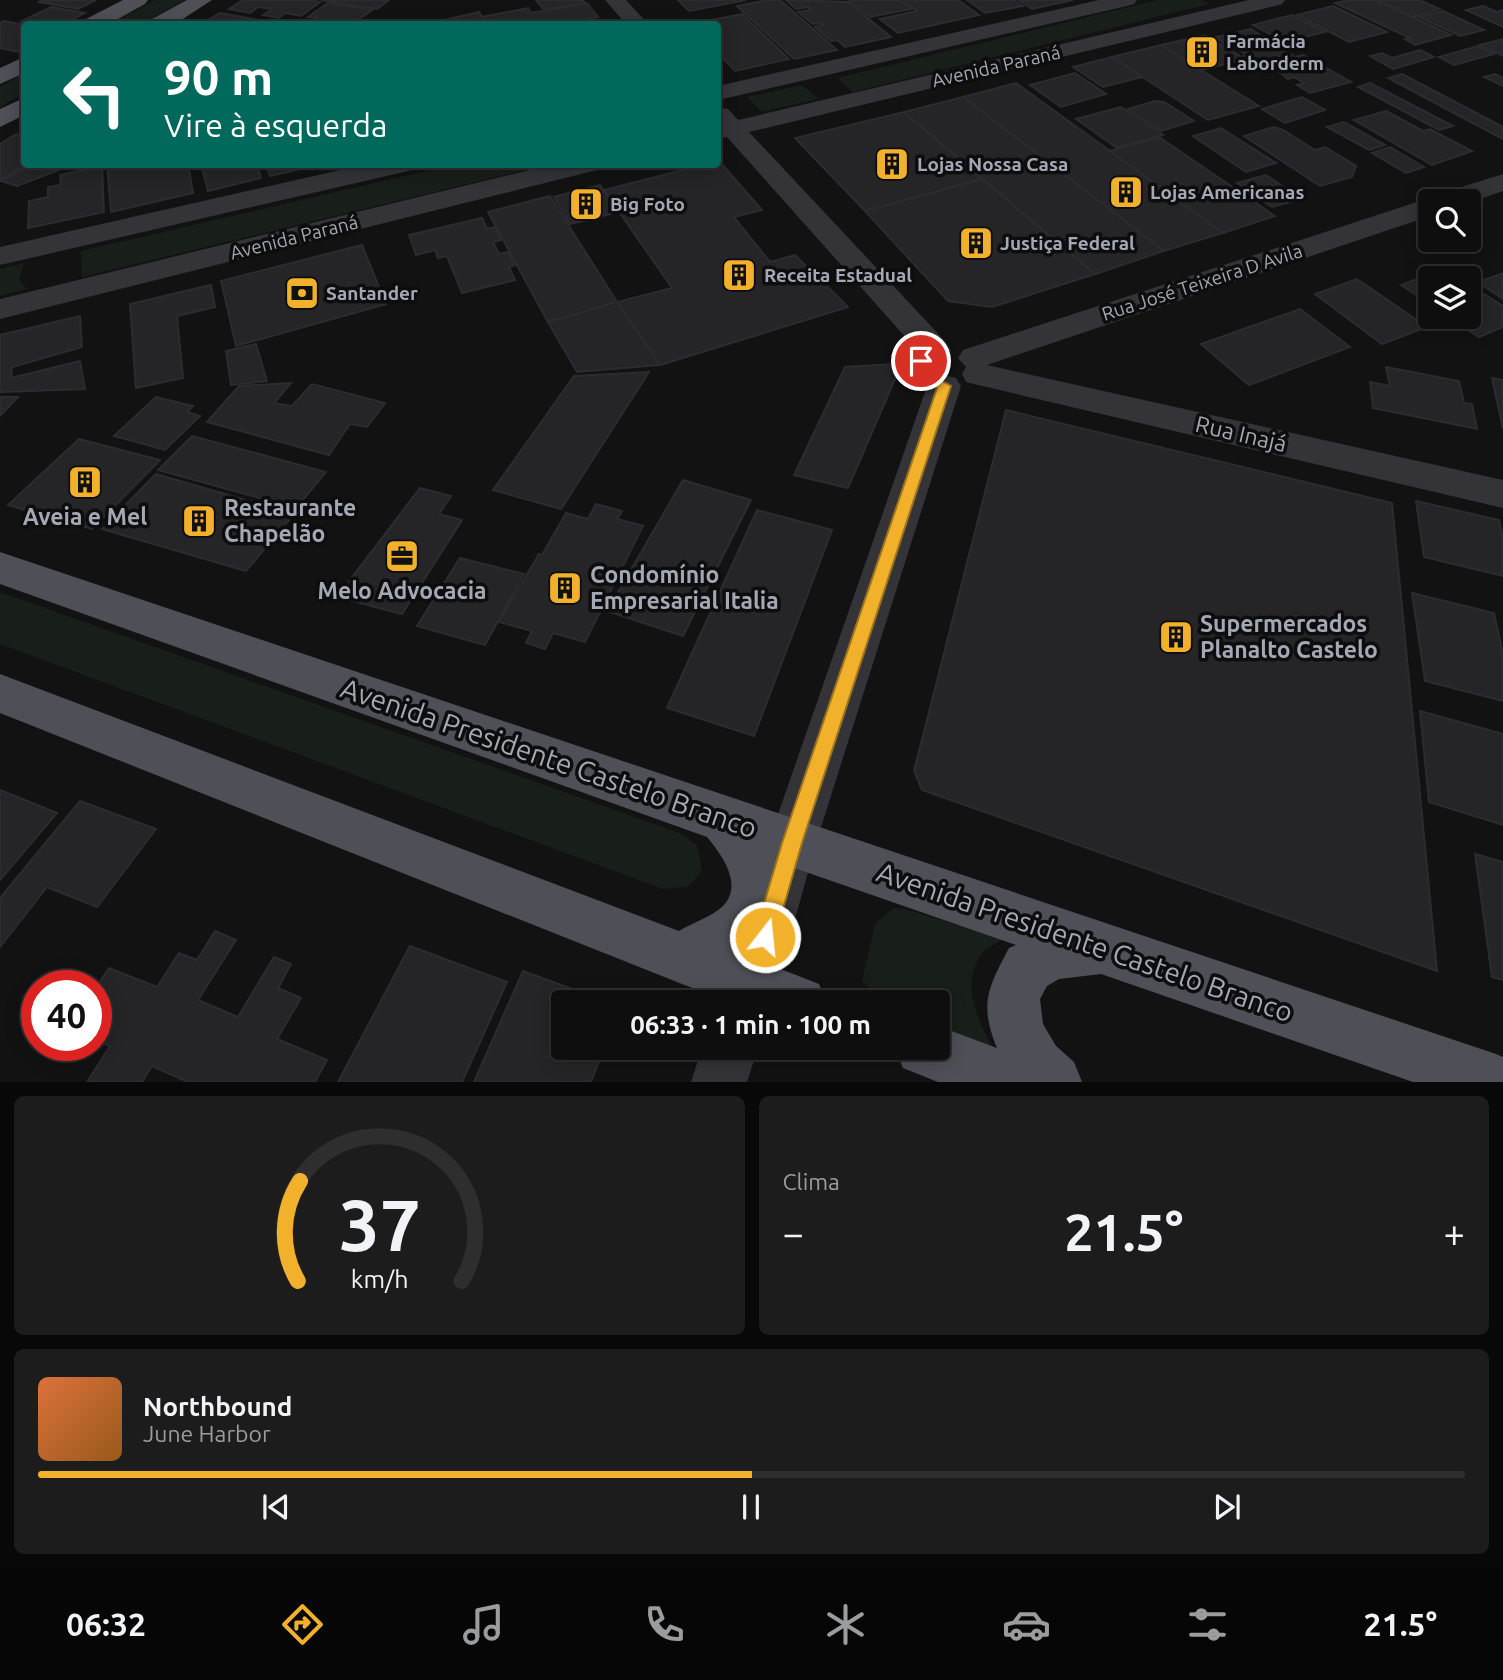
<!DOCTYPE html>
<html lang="pt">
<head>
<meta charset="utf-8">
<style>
	:root { --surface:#0e0e0e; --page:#1c1c1c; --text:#f1f3f6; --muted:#9b9c9e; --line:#2e2e2e; --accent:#f2b12b }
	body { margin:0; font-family:Ubuntu,sans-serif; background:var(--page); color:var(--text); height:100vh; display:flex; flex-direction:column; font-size:26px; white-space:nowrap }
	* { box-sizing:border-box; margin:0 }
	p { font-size:23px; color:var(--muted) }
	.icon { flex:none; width:38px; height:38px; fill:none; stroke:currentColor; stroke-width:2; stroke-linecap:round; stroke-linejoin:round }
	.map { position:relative; height:1082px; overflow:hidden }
	.panel { display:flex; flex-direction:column; gap:14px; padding:14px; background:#080808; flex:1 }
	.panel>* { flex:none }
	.banner { position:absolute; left:21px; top:21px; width:700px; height:147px; border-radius:7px; box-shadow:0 4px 18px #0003,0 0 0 2px var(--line); background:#00695c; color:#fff; overflow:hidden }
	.buttons { position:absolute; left:1418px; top:189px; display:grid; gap:14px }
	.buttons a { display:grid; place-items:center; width:63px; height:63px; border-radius:7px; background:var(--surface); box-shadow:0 4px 18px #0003,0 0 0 2px var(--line); font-size:35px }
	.speed { position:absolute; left:21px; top:970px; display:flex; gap:14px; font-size:35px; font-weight:700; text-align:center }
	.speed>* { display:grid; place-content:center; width:91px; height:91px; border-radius:50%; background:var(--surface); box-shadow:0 4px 18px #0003,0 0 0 2px var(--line); line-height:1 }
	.speed .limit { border:10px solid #d22; background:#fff; color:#111 }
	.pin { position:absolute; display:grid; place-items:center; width:60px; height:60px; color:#fff; margin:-30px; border:4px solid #fff; border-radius:50%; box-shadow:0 2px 7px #0007 }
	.me { position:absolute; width:77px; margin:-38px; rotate:16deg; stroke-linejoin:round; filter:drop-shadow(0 0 5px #0008) }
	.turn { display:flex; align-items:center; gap:24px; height:147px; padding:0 28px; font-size:32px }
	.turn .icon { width:91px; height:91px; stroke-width:2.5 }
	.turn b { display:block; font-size:49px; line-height:60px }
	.big { font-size:52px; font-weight:700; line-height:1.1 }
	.panel .tile { flex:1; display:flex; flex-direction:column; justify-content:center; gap:10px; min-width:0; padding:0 24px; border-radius:10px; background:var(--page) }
	.panel .dial { align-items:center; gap:0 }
	.dial svg { height:182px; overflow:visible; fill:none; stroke:var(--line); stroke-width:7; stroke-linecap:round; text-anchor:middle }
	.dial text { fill:var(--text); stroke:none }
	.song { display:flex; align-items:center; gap:21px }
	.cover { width:84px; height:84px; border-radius:10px; background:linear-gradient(135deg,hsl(20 70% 55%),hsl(30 70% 35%)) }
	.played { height:7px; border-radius:4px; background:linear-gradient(90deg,var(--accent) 50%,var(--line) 50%) }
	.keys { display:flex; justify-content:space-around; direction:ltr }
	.heat { display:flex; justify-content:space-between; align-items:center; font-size:38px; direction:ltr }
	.panel .tiles { flex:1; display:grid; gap:14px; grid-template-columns:1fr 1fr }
	.tile:last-child { grid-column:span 2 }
	.trip { position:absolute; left:551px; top:990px; width:399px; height:70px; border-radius:7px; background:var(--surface); box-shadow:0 4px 18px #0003,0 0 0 2px var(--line); font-weight:700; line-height:70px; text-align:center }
	.tabs { display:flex; height:112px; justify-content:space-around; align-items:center; background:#060606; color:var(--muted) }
	.tabs .icon { width:49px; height:49px }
	.tabs .selected { color:var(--accent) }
	.tabs b { font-size:32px; color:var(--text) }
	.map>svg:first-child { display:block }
	.green { fill:#181e19 }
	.building { fill:#252427; stroke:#2c2b2f; stroke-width:2 }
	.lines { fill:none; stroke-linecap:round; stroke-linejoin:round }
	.minor { fill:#333338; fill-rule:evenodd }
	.major { fill:#4f5057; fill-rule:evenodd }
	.route { fill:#f2b12b; stroke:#9d731c; stroke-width:2 }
	.labels { text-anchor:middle; stroke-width:7; stroke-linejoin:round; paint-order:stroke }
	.far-poi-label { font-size:19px; font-weight:bold; fill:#a3a8b4; stroke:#0d0d0e; text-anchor:start }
	.far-street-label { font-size:19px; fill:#a3a8b4; stroke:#0d0d0e }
	.street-label { font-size:23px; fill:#a3a8b4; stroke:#0d0d0e }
	.poi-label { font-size:23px; font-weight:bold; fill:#a3a8b4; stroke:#0d0d0e; text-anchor:start }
	.near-street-label { font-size:28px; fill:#a3a8b4; stroke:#0d0d0e }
</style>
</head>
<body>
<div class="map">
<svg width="1503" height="1082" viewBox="0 0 1503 1082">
	<rect width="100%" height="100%" fill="#121213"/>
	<g class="green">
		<path d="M155,0H185L142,24H111Z"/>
		<path d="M1158,0H1201L1209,4L853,92L837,78Z"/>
		<path d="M24,73V93L0,107V87Z"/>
		<path d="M802,85L818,99L762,112L747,97Z"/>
		<path d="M452,165H546L82,277L81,251Z"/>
		<path d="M24,263L19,280L27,289L0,296V269Z"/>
		<path d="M0,592L680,833L697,845L702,871L688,887L663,889L0,644Z"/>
		<path d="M894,908L908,910L1004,939C997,943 985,948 981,955C960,986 978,1019 993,1049L938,1026V1003H884L862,981L875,924Z"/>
	</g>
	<g class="building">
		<path d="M42,0H96L78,9L39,2Z"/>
		<path d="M243,0H308L320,2L301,16L285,13L279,18L263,15L272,9L258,7L250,13L229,9Z"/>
		<path d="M321,0H389L377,9Z"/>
		<path d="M536,0H583L585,3L544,10Z"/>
		<path d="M678,0H746L689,11Z"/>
		<path d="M768,0H780L837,50L794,59L737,6Z"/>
		<path d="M786,0L848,2L891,37L845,47L837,40L831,41L815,27L823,25L821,23L813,24L798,12L811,10L808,7L796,9Z"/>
		<path d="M849,0H899L911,9L870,17Z"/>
		<path d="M903,0H958L979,15L898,33L880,19L917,11Z"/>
		<path d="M967,0H1014L1023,6L985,13Z"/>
		<path d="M1019,0H1073L1032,9Z"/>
		<path d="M1349,0H1377L1451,35L1415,45L1405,39L1410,38L1335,3Z"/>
		<path d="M1377,0H1419L1440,9L1413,17Z"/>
		<path d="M328,3L372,10L352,24L311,22L317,18L308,17Z"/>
		<path d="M587,3L598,17L559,24H443L441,21L479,12L482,17L528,8L531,13Z"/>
		<path d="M1333,6L1387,32L1349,42L1297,15Z"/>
		<path d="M1483,6L1497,12L1503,10V27L1466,10Z"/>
		<path d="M51,7L85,13L64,24L20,22Z"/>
		<path d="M1443,11L1484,30L1460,36L1419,17Z"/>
		<path d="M220,13L259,20L251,24H201Z"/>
		<path d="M742,14L789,59L735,71L718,53V24H691Z"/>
		<path d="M1292,15L1325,32L1285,42L1253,25Z"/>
		<path d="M4,21L24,25V49L19,52L0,48V23Z"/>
		<path d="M1251,29L1295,57L1303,55L1351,82L1310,93L1297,85L1305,83L1294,77L1288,79L1275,68L1270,70L1256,59L1251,61L1244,56L1247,55L1232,46L1228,47L1216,37Z"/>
		<path d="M1205,35L1245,59L1201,70L1161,45Z"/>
		<path d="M1503,39V56L1480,45Z"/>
		<path d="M1161,45L1201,70L1259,106L1208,120L1112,57Z"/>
		<path d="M1478,46L1494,54L1454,65L1439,57Z"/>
		<path d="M1420,50L1434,57L1393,69L1370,56L1382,53L1392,58Z"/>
		<path d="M1112,57L1142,77L1103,87L1073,67Z"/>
		<path d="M1075,73L1106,94L1061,107L1030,85Z"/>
		<path d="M1402,74L1503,127V139L1388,78Z"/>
		<path d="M1495,74L1503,78V86L1484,77Z"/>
		<path d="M1016,83L1110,151L1223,233L1164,251L963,97Z"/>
		<path d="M1370,83L1453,126L1439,130L1358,87Z"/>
		<path d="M963,97L1164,251L1095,274L904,112Z"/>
		<path d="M1302,97L1325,110L1285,123L1262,109Z"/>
		<path d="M1155,101L1164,102L1194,121L1161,131L1128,109Z"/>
		<path d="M1121,107L1163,135L1117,148L1076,119Z"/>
		<path d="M1386,111L1423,131L1430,129L1472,151L1432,165L1354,120Z"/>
		<path d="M904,112L982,179L865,211L795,138Z"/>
		<path d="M1344,122L1385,145L1369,150L1327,127Z"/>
		<path d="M1274,127L1283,130L1315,150L1325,147L1356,166L1352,177L1320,186L1244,136Z"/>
		<path d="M1221,128L1276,163L1246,172L1193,136Z"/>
		<path d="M16,134L24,136L26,164L0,180V144Z"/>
		<path d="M1159,137L1275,216L1223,233L1110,151Z"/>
		<path d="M1390,147L1424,167L1406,173L1372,153Z"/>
		<path d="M719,161L762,210L734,217L770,262L795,255L848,307L660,365L617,302L672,288L604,190L706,164H718Z"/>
		<path d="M30,164H66L69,166L17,186L1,181Z"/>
		<path d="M107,164H188L193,193L111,212Z"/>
		<path d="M201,164H257L261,178L208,191Z"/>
		<path d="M266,164H322L270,176Z"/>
		<path d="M102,166L104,212L28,228L29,201L48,197V187L61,185L60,175Z"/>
		<path d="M1266,175L1301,199L1272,207L1237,183Z"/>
		<path d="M982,179L1095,274L992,307L948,301L865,211Z"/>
		<path d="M600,185L618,212L570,224L554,197Z"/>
		<path d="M550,196L617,302L548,322L488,212Z"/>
		<path d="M482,218L487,229L495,227L501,240L493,242L499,254L508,252L515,265L509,267L515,280L462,293L447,256L438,258L435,250L416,255L409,235Z"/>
		<path d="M362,245L386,304L236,346L221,281Z"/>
		<path d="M1451,267L1474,281L1468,283V278H1430V304L1401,285Z"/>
		<path d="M1503,273V299L1478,282Z"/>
		<path d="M1357,279L1427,327L1382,344L1315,294Z"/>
		<path d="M1468,284L1503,306V327L1479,337L1448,317H1468Z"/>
		<path d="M211,285L215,307L177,316L183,378L136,388L130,304Z"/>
		<path d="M617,302L660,365L577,372L548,322Z"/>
		<path d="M1300,309L1350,347L1249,385L1201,344Z"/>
		<path d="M80,316L82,347L12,367L11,378L80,361L85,389L0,392V335Z"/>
		<path d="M256,344L267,381L231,385L226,351Z"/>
		<path d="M894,364L898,372L848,488L794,475L845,367Z"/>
		<path d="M1386,367L1459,381L1464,403L1472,404L1477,429L1373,408L1370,382L1390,386Z"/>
		<path d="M649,372L561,509L493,490L574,376Z"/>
		<path d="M1492,378L1503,380V429Z"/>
		<path d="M291,383L274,403L292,406L312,384L385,403L367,427L350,424L329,455L207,422L239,386Z"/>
		<path d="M0,397H18L0,416Z"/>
		<path d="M156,397L193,406L187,412L200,416L165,450L114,436Z"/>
		<path d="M1006,410L1392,503L1437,971L922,790L914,771Z"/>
		<path d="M192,436L326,472L296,508L158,470Z"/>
		<path d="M79,439L160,460L92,529L8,505Z"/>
		<path d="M156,474L294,514L246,571L102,529Z"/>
		<path d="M683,480L751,500L683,636L607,611Z"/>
		<path d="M420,488L451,496L439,514L462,520L402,614L337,597Z"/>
		<path d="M1416,501L1499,520L1503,538V576L1424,557Z"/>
		<path d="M596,504L622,511L617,519L643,526L585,642L553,633L545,649L526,643L532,631L499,622L539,554L542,555L566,513L588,519Z"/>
		<path d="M757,510L832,530L754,736L667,708Z"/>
		<path d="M460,558L524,574L485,645L417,626Z"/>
		<path d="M1412,593L1494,613L1503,654V701L1425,681Z"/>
		<path d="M1420,711L1503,734V825L1429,802Z"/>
		<path d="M0,790L57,813L0,880Z"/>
		<path d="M80,801L156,829L97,907L47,887L0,947V898Z"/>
		<path d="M1475,854L1503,862V980L1492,977Z"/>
		<path d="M215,931L236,940L198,1000L238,1017L274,957L291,964L278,988L301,998L277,1039L327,1060L315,1082H188L152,1066L142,1082H87L110,1046L96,1040V987L109,968L157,987L179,953L197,960Z"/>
		<path d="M410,946L507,982L462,1082H338Z"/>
		<path d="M523,971L611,1003H564V1048H604L591,1082H474Z"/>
	</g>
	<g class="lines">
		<g class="minor">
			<path d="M605,0H626L648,24H626Z"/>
			<path d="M1099,0H1137L1134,4L1127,6L718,100V86Z"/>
			<path d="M1249,0H1285L1282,4L1275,6L749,132L946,342L951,350L946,358L935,361L924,358L727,137L718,139V107L728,109L738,120Z"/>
			<path d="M367,164H417L413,170L404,172L0,265V247Z"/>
			<path d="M554,164H601L597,170L0,319V299Z"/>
			<path d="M1503,174V191L1468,203L1430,201V216L987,365L1503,480V508L978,385L966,382L962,374L966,367L958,358L963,350L1420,201L1433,200L1436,195Z"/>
			<path d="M944,375L956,378L961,386L816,843L772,1003H718L768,843L927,386L932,378Z"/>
			<path d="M702,1048H758L747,1082H691Z"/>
		</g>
		<g class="major">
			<path d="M123,0H148L145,4L109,24H83L86,19Z"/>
			<path d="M187,0H212L175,24H149L152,19Z"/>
			<path d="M24,57V73L0,84V68Z"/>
			<path d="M24,98V115L0,127V109Z"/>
			<path d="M0,552L1496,1054L1503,1057V1082H1413L1101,974L1059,979L1047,986L1040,999L1043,1024L1056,1046L1074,1062L1082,1082H938L903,1068L895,1048H938V1026L997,1048C979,1004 988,988 1009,948L1016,945L777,862L781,895L759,942L740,953L819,984L827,1003H732L682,984L0,713V674L679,931C692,923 713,916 723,906C744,884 721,854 707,837L0,584Z"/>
		</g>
	</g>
	<path class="route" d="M921,356L928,361L927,367L932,375L951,386L802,843L775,937L772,945L765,948L757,945L754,937L782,843L937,388L923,382L913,367L916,358Z"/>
	<defs>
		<g id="building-square" transform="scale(1.75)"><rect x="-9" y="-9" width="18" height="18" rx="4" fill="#f2b12b" stroke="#0d0d0e"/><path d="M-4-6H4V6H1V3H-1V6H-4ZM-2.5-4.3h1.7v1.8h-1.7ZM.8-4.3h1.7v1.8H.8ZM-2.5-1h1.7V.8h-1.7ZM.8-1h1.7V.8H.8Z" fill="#111"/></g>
		<g id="bank-square" transform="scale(1.75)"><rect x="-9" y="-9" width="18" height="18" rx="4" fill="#f2b12b" stroke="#0d0d0e"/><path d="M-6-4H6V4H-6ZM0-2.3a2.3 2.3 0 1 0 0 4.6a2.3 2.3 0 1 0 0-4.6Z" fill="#111"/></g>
		<g id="office-square" transform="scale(1.75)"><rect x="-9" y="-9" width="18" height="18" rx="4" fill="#f2b12b" stroke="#0d0d0e"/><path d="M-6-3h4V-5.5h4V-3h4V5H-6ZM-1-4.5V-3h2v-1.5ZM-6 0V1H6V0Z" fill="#111"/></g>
	</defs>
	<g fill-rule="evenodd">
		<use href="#building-square" x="1202" y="52"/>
		<use href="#building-square" x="892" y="164"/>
		<use href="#building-square" x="1126" y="192"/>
		<use href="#building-square" x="586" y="204"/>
		<use href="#building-square" x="976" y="243"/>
		<use href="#building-square" x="739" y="275"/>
		<use href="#bank-square" x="302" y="293"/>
		<use href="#building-square" x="85" y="482"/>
		<use href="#building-square" x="199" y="521"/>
		<use href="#office-square" x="402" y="556"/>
		<use href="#building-square" x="565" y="588"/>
		<use href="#building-square" x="1176" y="637"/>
	</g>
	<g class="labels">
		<g class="far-poi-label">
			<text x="1226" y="48">Farmácia<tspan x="1226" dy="22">Laborderm</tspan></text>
			<text x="917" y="171">Lojas Nossa Casa</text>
			<text x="1150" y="199">Lojas Americanas</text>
			<text x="610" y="211">Big Foto</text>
			<text x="1000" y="250">Justiça Federal</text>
			<text x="764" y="282">Receita Estadual</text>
			<text x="326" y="300">Santander</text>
		</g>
		<g class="far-street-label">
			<text transform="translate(996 66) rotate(-13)" y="7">Avenida Paraná</text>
			<text transform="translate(294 237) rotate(-14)" y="7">Avenida Paraná</text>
			<text transform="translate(1202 282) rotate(-18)" y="7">Rua José Teixeira D Avila</text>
		</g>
		<g class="street-label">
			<text transform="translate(1241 434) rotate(13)" y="8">Rua Inajá</text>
		</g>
		<g class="poi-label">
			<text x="224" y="516">Restaurante<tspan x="224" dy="26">Chapelão</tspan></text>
			<text x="85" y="525" text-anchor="middle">Aveia e Mel</text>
			<text x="590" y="583">Condomínio<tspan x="590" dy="26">Empresarial Italia</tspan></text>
			<text x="402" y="599" text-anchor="middle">Melo Advocacia</text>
			<text x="1200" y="632">Supermercados<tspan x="1200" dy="26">Planalto Castelo</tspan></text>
		</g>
		<g class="near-street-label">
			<text transform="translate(549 758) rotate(19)" y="10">Avenida Presidente Castelo Branco</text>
			<text transform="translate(1085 942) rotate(19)" y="10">Avenida Presidente Castelo Branco</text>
		</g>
	</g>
</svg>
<div class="buttons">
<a><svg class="icon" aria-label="search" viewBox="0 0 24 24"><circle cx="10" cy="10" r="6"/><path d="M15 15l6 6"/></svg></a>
<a><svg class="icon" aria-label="layers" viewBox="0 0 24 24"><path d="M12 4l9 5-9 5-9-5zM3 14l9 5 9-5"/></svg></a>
</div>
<div class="speed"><div class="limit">40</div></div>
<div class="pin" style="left:921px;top:361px;background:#d93025"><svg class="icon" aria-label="arrive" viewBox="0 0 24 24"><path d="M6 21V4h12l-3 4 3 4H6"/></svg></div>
<svg class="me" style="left:765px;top:937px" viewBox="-20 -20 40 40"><circle r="17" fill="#f2b12b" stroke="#fff" stroke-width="3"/><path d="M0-11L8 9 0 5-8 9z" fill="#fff"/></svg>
<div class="trip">06:33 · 1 min · 100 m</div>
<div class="banner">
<div class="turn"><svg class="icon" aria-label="left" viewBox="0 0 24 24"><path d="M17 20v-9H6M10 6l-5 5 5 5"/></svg><div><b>90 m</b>Vire à esquerda</div></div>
</div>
</div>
<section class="panel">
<div class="tiles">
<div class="tile dial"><svg viewBox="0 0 100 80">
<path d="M14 69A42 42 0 1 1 86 69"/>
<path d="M14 69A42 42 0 0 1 15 25" stroke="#f2b12b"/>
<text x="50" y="56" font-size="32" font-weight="700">37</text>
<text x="50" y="72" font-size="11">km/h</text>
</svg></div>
<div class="tile"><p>Clima</p>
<div class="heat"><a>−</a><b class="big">21.5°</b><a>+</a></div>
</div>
<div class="tile">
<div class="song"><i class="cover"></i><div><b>Northbound</b><p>June Harbor</p></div></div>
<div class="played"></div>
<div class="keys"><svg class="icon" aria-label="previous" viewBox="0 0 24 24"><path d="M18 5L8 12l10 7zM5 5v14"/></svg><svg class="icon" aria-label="pause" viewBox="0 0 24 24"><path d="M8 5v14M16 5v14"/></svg><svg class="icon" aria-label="next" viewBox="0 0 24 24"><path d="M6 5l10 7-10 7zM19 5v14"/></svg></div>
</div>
</div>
</section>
<nav class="tabs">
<b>06:32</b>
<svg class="icon selected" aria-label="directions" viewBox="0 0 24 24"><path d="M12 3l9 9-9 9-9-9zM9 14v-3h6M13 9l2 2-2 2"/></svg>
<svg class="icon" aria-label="music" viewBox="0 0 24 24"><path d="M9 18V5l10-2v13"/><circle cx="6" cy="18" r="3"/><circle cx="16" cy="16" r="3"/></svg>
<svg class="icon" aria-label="phone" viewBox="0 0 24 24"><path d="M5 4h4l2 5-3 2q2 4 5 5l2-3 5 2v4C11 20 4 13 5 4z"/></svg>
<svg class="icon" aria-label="climate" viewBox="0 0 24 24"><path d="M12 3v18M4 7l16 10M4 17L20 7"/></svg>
<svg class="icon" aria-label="car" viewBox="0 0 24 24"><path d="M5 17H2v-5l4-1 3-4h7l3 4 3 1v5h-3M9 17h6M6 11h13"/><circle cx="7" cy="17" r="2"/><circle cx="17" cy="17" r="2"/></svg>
<svg class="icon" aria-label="filters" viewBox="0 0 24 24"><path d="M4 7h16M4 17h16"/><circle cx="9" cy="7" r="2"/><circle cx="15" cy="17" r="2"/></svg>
<b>21.5°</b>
</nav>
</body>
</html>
